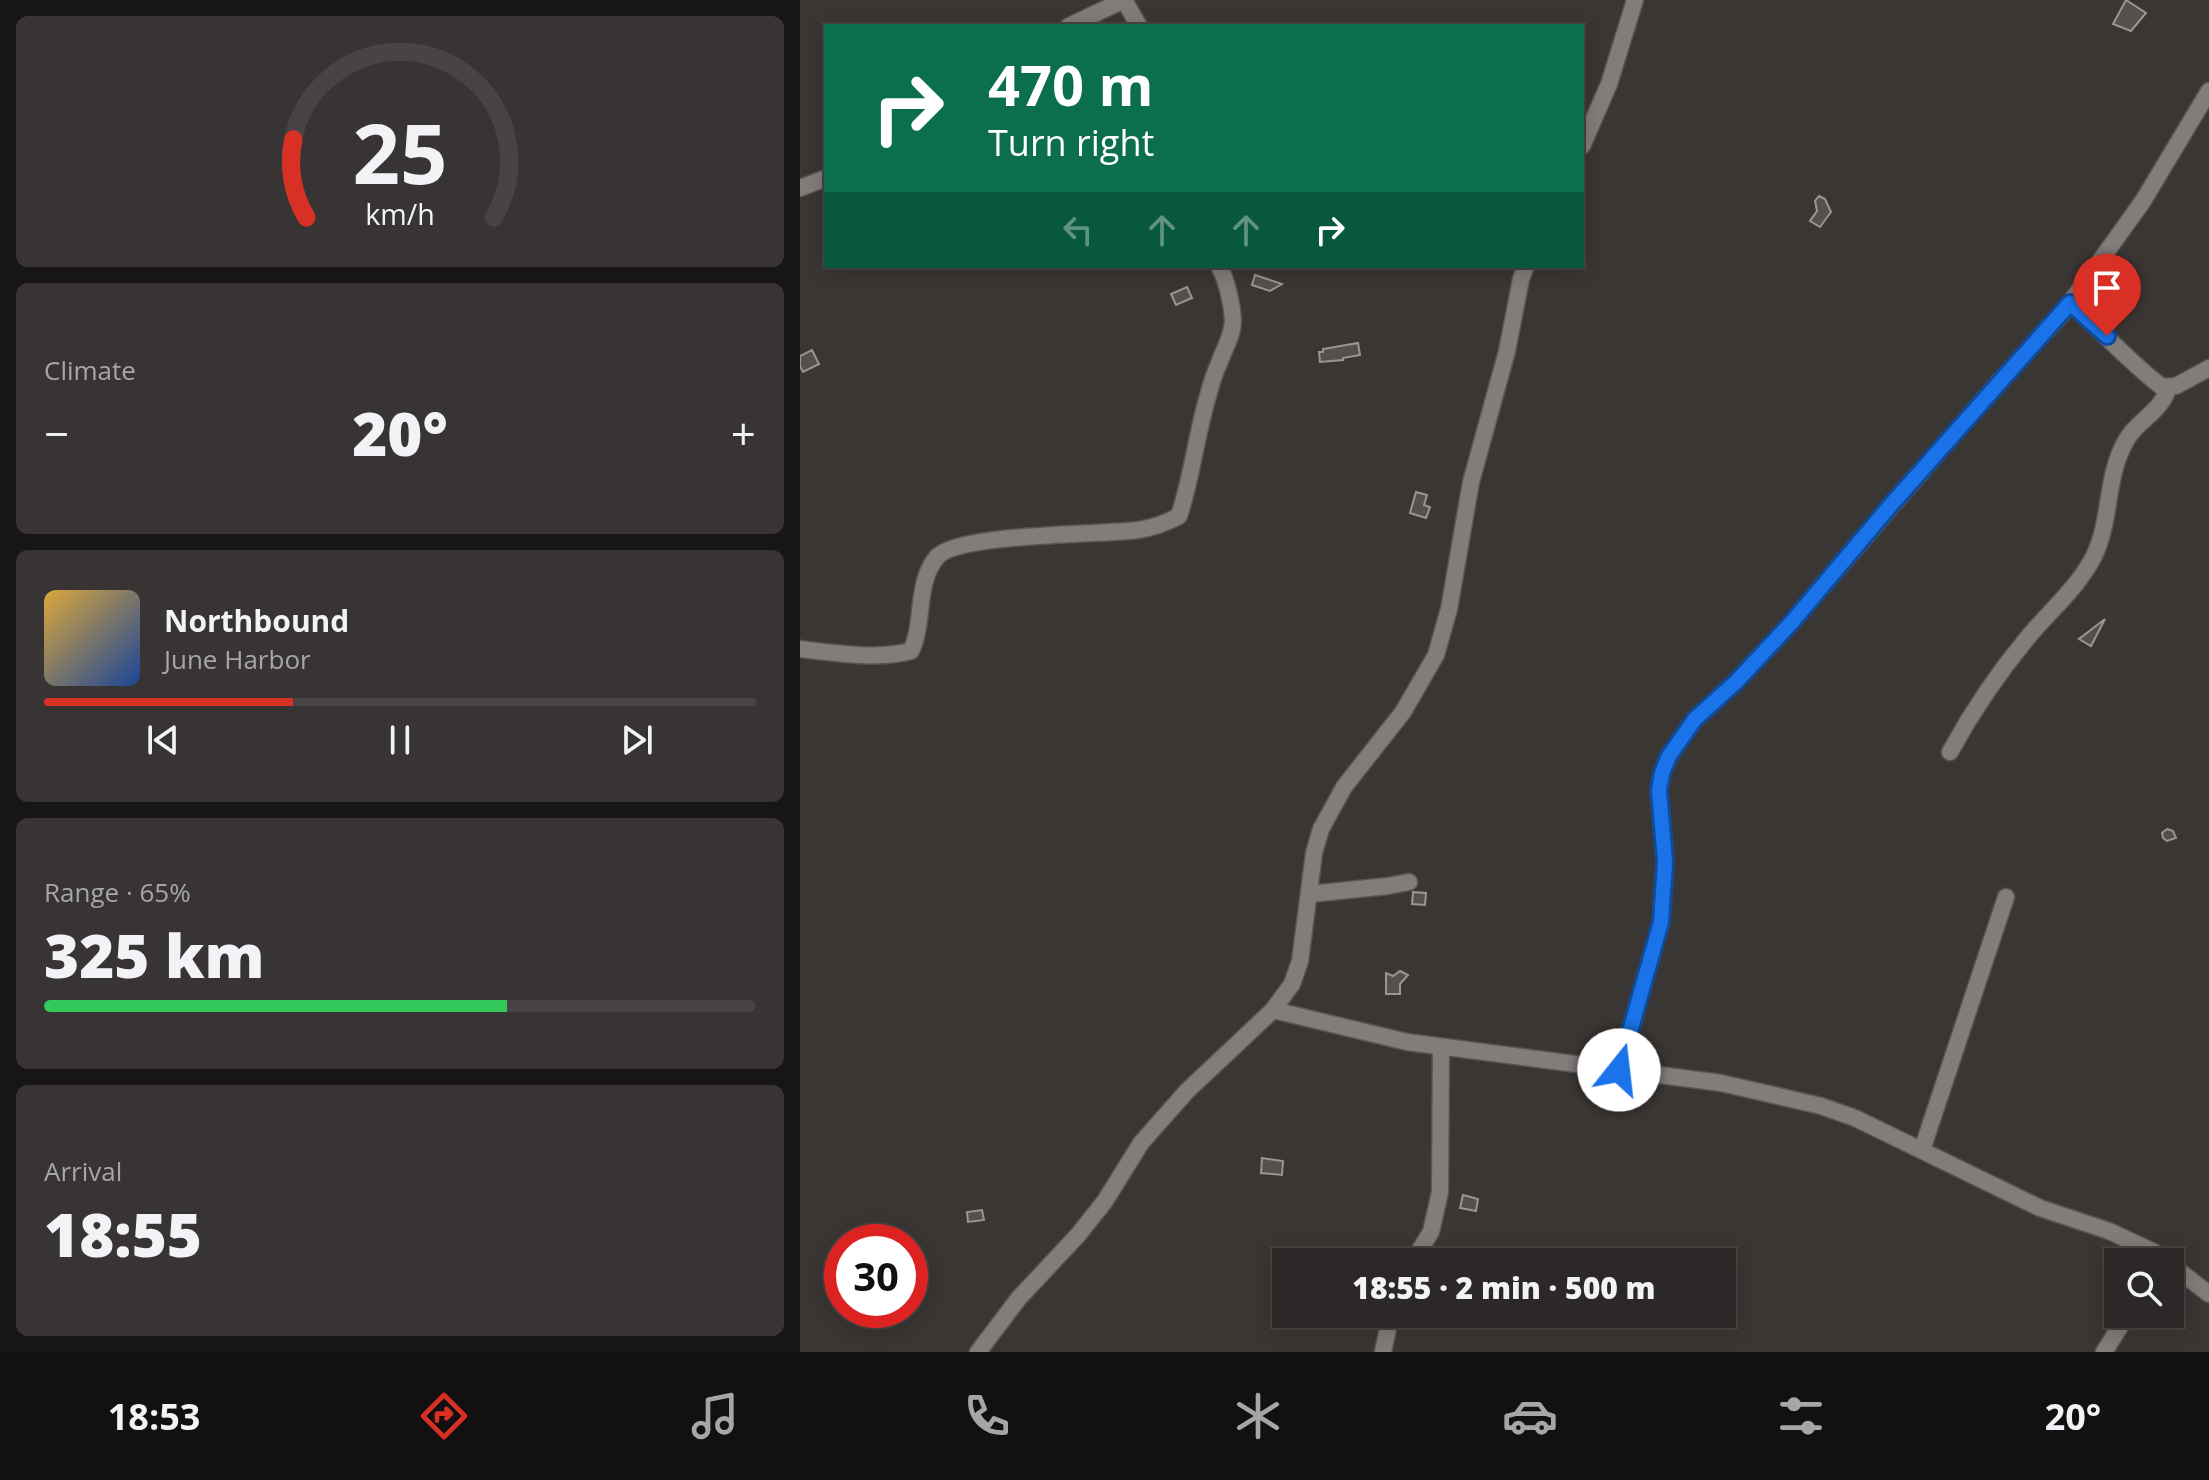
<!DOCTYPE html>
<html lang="en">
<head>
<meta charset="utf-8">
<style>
	:root { --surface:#2c2827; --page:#383433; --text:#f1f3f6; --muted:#a6a6a7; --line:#484444; --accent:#d93025 }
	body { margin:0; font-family:"Open Sans",sans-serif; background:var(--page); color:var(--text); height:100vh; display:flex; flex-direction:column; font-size:30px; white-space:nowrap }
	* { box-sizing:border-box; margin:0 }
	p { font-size:26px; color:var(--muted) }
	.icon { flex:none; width:44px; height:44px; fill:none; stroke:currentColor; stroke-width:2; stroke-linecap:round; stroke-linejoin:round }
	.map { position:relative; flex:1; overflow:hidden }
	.side { display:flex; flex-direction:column; gap:16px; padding:16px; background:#181615; width:800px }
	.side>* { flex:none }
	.banner { position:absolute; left:24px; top:24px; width:760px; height:244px; border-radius:0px; box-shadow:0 4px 20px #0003,0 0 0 2px var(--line); background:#0b6e4f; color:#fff; overflow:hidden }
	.controls { position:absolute; left:1304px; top:1248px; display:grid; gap:16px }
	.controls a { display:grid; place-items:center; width:80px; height:80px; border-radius:0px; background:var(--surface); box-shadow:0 4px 20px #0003,0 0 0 2px var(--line); font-size:40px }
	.speed { position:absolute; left:24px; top:1224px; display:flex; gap:16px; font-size:40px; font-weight:700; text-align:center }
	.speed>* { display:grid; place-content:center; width:104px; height:104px; border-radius:50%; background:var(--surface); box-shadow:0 4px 20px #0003,0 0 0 2px var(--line); line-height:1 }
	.speed .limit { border:12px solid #d22; background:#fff; color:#111 }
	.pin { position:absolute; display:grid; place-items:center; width:68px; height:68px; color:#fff; margin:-82px -34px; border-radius:50% 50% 50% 0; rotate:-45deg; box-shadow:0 0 8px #0007 }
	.pin .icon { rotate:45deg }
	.me { position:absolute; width:88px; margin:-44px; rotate:16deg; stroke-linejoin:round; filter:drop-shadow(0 0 6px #0008) }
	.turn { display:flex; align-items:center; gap:28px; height:168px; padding:0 32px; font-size:36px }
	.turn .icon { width:104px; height:104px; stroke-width:2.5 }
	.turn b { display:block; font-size:56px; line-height:68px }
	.lanes { display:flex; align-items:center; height:76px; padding:0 32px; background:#0003; justify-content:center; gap:40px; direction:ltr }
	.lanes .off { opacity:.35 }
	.big { font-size:60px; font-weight:800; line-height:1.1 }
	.side .tile { flex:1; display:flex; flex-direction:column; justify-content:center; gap:12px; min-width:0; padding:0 28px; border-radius:12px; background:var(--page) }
	.side .dial { align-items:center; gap:0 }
	.dial svg { height:208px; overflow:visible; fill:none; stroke:var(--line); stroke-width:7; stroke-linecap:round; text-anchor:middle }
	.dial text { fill:var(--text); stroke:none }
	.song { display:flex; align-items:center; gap:24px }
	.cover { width:96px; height:96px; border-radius:12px; background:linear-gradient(135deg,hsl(40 70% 55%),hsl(220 70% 35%)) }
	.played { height:8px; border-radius:4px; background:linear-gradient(90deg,var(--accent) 35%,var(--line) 35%) }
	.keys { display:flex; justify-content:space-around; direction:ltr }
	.heat { display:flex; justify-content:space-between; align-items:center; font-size:44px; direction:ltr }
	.charge { height:12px; border-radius:6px; background:linear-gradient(90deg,#34c759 65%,var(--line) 0) }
	.trip { position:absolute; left:472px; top:1248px; width:464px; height:80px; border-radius:0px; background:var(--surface); box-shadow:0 4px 20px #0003,0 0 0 2px var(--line); font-weight:800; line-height:80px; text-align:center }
	.tab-bar { display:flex; height:128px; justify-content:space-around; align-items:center; background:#121010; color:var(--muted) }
	.tab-bar .icon { width:56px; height:56px }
	.tab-bar .current { color:var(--accent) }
	.tab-bar b { font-size:36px; color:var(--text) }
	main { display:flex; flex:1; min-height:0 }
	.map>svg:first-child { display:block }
	.building { fill:#55504e; stroke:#9a9492; stroke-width:2 }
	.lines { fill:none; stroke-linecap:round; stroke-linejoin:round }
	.minor-casing { stroke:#585452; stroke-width:19 }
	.minor { stroke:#827c7a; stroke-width:16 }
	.route-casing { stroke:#114b97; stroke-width:20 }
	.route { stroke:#1a73e8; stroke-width:14 }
</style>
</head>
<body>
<main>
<section class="side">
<div class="tile dial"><svg viewBox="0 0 100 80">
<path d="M14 69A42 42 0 1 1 86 69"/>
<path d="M14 69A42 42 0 0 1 9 39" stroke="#d93025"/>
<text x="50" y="56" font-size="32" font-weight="700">25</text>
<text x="50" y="72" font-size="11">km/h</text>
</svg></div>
<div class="tile"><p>Climate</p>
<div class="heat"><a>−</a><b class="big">20°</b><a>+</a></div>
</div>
<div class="tile">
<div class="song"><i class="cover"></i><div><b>Northbound</b><p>June Harbor</p></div></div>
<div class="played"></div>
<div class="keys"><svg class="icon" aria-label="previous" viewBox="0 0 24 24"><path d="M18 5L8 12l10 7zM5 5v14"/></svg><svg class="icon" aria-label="pause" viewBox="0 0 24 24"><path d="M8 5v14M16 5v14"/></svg><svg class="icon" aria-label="next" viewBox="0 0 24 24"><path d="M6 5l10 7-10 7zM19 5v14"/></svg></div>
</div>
<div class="tile"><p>Range · 65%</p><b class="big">325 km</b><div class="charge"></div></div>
<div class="tile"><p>Arrival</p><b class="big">18:55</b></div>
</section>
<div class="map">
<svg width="1409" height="1352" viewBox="0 0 1409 1352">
	<rect width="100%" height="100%" fill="#3a3634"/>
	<g class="building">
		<path d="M1326,0L1346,13L1331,31L1313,24Z"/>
		<path d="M1019,196L1025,199L1031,212L1020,227L1010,221L1017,211L1015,201Z"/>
		<path d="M455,275L482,284L470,291L452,285Z"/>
		<path d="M387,287L392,298L376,305L371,294Z"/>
		<path d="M558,343L560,355L543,358V360L520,362L519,352H523V349Z"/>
		<path d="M12,350L19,364L3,372L0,366V356Z"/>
		<path d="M616,492L627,495L624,505L630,507L626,518L610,513Z"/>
		<path d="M1305,619L1291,646L1279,639Z"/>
		<path d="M1367,829L1373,831L1376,838L1367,841L1363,838L1362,833Z"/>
		<path d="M613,892L626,893L625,905L612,904Z"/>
		<path d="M600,971L608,975L600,984V994H586V973L593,976Z"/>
		<path d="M462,1158L483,1161L482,1175L461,1173Z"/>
		<path d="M663,1195L678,1199L676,1211L660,1208Z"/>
		<path d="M182,1210L184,1220L168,1222L167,1212Z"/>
	</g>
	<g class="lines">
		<g class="minor-casing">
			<g id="minor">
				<path d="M324,0L339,26"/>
				<path d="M269,26L324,0"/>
				<path d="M782,146L809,84L835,0"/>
				<path d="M0,188L26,178"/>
				<path d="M1270,303C1301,330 1329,362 1362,387L1376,386L1409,368"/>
				<path d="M0,649C35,653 76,660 111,651C125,622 115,583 137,557C157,533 302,535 338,530C353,528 366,523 379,516C392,477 396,436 408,396C411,384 415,372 420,361C425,347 433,335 433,320C432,303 427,281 419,266"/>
				<path d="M1150,752C1173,710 1198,673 1229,636C1250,611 1279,586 1294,556C1312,519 1305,475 1327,439C1338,420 1362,411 1368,388"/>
				<path d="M510,894L588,886L609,882"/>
				<path d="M473,1010L607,1042L921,1083L1021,1106L1055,1118L1240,1208L1309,1231L1354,1252L1368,1262"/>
				<path d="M819,1070L861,922L865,862L859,790L862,773L869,756L895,719L936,682L992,622L1198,383L1262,314L1343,201L1409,91"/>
				<path d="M1122,1150L1206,897"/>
				<path d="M612,1262L631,1232L640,1192L641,1047"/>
				<path d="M1370,1264L1409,1294"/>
				<path d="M178,1352L219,1298L278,1235L305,1201L341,1143L387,1091L473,1010L492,984L500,961L514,853L521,829L544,787L603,712L636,655L649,609L671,482L707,351L721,279L726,266"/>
				<path d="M583,1352L591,1314"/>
				<path d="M1304,1352L1328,1314"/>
			</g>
		</g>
		<use href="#minor" class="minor"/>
	</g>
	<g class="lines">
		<g class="route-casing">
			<path id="route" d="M819,1070L861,922L865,862L859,790L862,773L869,756L895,719L936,682L992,622L1090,506L1270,303L1307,336"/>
		</g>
		<use href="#route" class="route"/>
	</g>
</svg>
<div class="controls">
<a><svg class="icon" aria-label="search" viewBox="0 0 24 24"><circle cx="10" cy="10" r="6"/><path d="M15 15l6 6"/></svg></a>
</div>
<div class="speed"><div class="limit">30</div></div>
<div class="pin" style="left:1307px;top:336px;background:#d93025"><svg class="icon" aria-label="arrive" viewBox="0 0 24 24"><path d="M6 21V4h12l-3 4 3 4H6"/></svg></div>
<svg class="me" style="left:819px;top:1070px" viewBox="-20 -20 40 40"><circle r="19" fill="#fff"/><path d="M0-13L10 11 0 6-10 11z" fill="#1a73e8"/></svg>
<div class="trip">18:55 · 2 min · 500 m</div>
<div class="banner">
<div class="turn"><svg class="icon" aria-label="right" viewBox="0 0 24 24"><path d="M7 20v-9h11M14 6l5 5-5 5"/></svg><div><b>470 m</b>Turn right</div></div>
<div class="lanes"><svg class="icon off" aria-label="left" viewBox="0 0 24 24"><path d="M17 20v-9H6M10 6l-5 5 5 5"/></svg><svg class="icon off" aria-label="ahead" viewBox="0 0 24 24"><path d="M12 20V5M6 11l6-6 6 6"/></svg><svg class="icon off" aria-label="ahead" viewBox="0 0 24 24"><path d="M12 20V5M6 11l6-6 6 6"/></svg><svg class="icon" aria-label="right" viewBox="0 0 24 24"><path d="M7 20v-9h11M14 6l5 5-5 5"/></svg></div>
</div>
</div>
</main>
<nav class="tab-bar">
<b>18:53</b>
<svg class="icon current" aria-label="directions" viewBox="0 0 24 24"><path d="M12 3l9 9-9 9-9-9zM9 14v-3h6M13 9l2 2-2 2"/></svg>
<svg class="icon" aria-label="music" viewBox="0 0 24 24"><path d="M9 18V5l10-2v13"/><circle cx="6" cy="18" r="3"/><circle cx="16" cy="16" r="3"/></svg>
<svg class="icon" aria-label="phone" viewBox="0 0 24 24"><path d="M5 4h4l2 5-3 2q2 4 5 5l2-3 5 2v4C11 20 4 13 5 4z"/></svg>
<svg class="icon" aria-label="climate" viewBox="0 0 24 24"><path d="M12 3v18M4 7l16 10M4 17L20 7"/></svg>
<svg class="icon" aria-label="car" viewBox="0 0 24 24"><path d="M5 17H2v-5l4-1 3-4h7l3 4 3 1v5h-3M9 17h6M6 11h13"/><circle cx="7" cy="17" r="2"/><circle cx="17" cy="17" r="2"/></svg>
<svg class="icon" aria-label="filters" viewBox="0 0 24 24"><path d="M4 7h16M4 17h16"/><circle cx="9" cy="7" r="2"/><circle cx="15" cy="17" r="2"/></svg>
<b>20°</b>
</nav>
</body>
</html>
